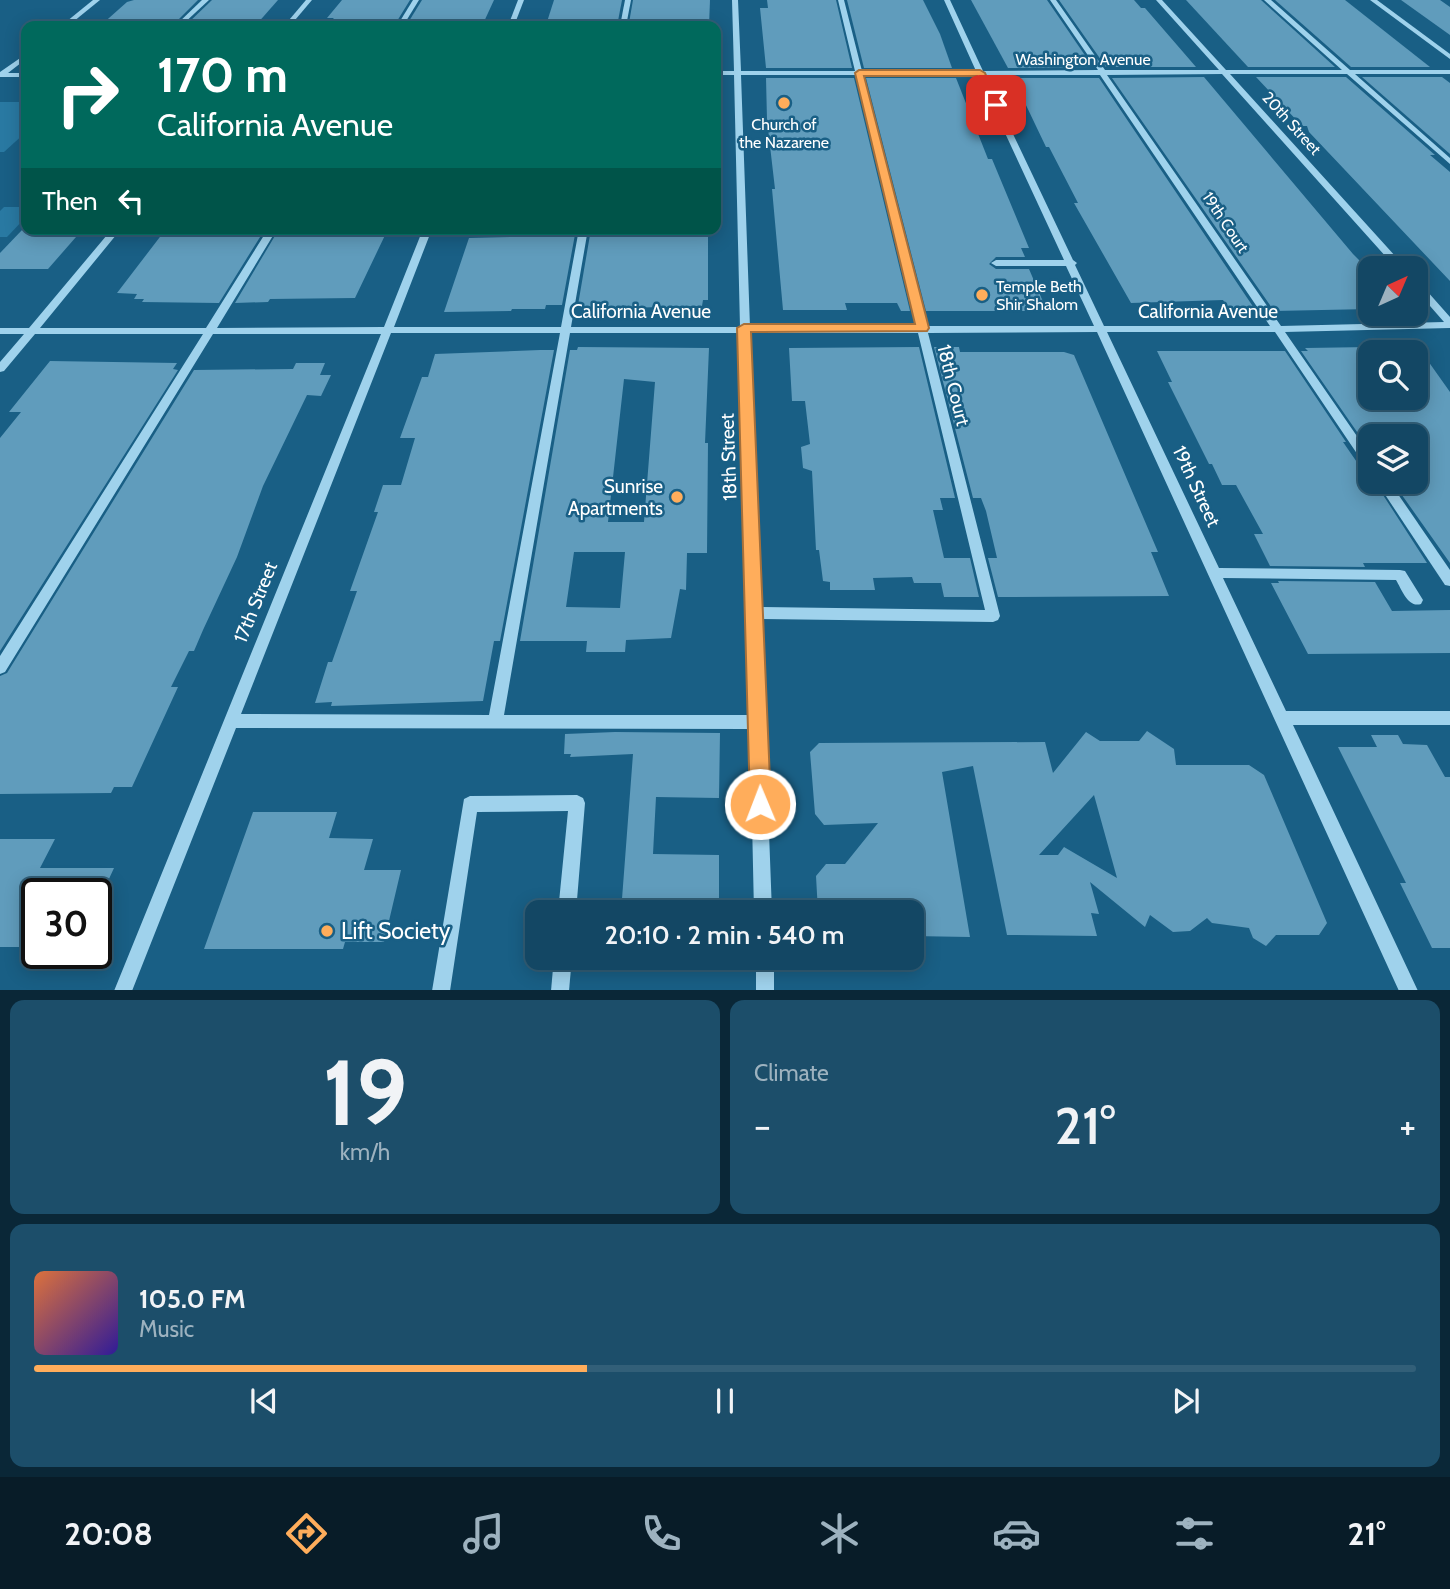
<!DOCTYPE html>
<html lang="en">
<head>
<meta charset="utf-8">
<style>
	:root { --surface:#134764; --page:#1c4e6a; --text:#f1f3f6; --muted:#9db2bf; --line:#325f78; --accent:#ffad5b }
	body { margin:0; font-family:Cabin,sans-serif; background:var(--page); color:var(--text); height:100vh; display:flex; flex-direction:column; font-size:26px; white-space:nowrap }
	* { box-sizing:border-box; margin:0 }
	p { font-size:23px; color:var(--muted) }
	.icon { flex:none; width:38px; height:38px; fill:none; stroke:currentColor; stroke-width:2; stroke-linecap:round; stroke-linejoin:round }
	.map { position:relative; height:990px; overflow:hidden }
	.sheet { display:flex; flex-direction:column; gap:10px; padding:10px; background:#0a2737; flex:1 }
	.sheet>* { flex:none }
	.top-card { position:absolute; left:21px; top:21px; width:700px; height:214px; border-radius:14px; box-shadow:0 4px 18px #0003,0 0 0 2px var(--line); background:#00695c; color:#fff; overflow:hidden }
	.needle { width:46px; rotate:44deg }
	.buttons { position:absolute; left:1358px; top:256px; display:grid; gap:14px }
	.buttons a { display:grid; place-items:center; width:70px; height:70px; border-radius:14px; background:var(--surface); box-shadow:0 4px 18px #0003,0 0 0 2px var(--line); font-size:35px }
	.speed { position:absolute; left:21px; top:878px; display:flex; gap:14px; font-size:35px; font-weight:700; text-align:center }
	.speed>* { display:grid; place-content:center; width:91px; height:91px; border-radius:50%; background:var(--surface); box-shadow:0 4px 18px #0003,0 0 0 2px var(--line); line-height:1 }
	.speed .limit { border:4px solid #111; border-radius:10px; background:#fff; color:#111 }
	.pin { position:absolute; display:grid; place-items:center; width:60px; height:60px; color:#fff; margin:-30px; border-radius:14px; box-shadow:0 4px 10px #0006 }
	.me { position:absolute; width:77px; margin:-38px; rotate:359deg; stroke-linejoin:round; filter:drop-shadow(0 0 5px #0008) }
	.turn { display:flex; align-items:center; gap:24px; height:147px; padding:0 21px; font-size:32px }
	.turn .icon { width:91px; height:91px; stroke-width:2.5 }
	.turn b { display:block; font-size:49px; line-height:60px }
	.then { display:flex; align-items:center; height:66px; padding:0 21px; background:#0003; gap:14px; font-size:26px }
	.big { font-size:52px; font-weight:600; line-height:1.1 }
	.sheet .tile { flex:1; display:flex; flex-direction:column; justify-content:center; gap:10px; min-width:0; padding:0 24px; border-radius:14px; background:var(--page) }
	.sheet .dial { align-items:center; gap:0 }
	.dial b { font-size:91px; line-height:1 }
	.song { display:flex; align-items:center; gap:21px }
	.cover { width:84px; height:84px; border-radius:10px; background:linear-gradient(135deg,hsl(20 70% 55%),hsl(250 70% 35%)) }
	.played { height:7px; border-radius:4px; background:linear-gradient(90deg,var(--accent) 40%,var(--line) 40%) }
	.keys { display:flex; justify-content:space-around; direction:ltr }
	.heat { display:flex; justify-content:space-between; align-items:center; font-size:38px; direction:ltr }
	.sheet .tiles { flex:1; display:grid; gap:10px; grid-template-columns:1fr 1fr }
	.tile:last-child { grid-column:span 2 }
	.trip { position:absolute; left:525px; top:900px; width:399px; height:70px; border-radius:14px; background:var(--surface); box-shadow:0 4px 18px #0003,0 0 0 2px var(--line); font-weight:600; line-height:70px; text-align:center }
	.menu { display:flex; height:112px; justify-content:space-around; align-items:center; background:#081c28; color:var(--muted) }
	.menu .icon { width:49px; height:49px }
	.menu .selected { color:var(--accent) }
	.menu b { font-size:32px; color:var(--text) }
	.map>svg:first-child { display:block }
	.green { fill:#2979a2 }
	.building { fill:#609cbc; fill-rule:evenodd }
	.lines { fill:none; stroke-linecap:round; stroke-linejoin:round }
	.minor { fill:#9fd2ec; fill-rule:evenodd }
	.route { fill:#ffad5b; stroke:#a6703b; stroke-width:2 }
	.poi-dot { fill:#ffad5b; stroke:#195f85; stroke-width:2.5 }
	.labels { text-anchor:middle; stroke-width:5; stroke-linejoin:round; paint-order:stroke }
	.far-street-label { font-size:16px; fill:#fff; stroke:#195f85 }
	.far-poi-label { font-size:16px; fill:#fff; stroke:#195f85 }
	.street-label { font-size:19px; fill:#fff; stroke:#195f85 }
	.poi-label { font-size:19px; fill:#fff; stroke:#195f85; text-anchor:end }
	.near-poi-label { font-size:23px; fill:#fff; stroke:#195f85; text-anchor:start }
</style>
</head>
<body>
<div class="map">
<svg width="1450" height="991" viewBox="0 0 1450 991">
	<rect width="100%" height="100%" fill="#195f85"/>
	<g class="green">
		<path d="M0,102H26V132L4,152H0Z"/>
		<path d="M4,207H26V217L7,237H0V211Z"/>
	</g>
	<g class="building">
		<path d="M134,0H198L172,26H100L127,2Z"/>
		<path d="M212,0H278L256,25L185,26Z"/>
		<path d="M342,0H410L394,26L326,25L334,18H327Z"/>
		<path d="M422,0H494L482,26H406Z"/>
		<path d="M554,0H622L617,26H550L546,25Z"/>
		<path d="M633,0H710L709,26H637L629,23Z"/>
		<path d="M767,0H836L852,68H766L760,8H768Z"/>
		<path d="M847,0H923L940,34L952,68H864Z"/>
		<path d="M971,0H1047L1093,67L1008,68Z"/>
		<path d="M1059,0H1134L1141,8H1145L1196,67H1106Z"/>
		<path d="M1186,0H1261L1335,67H1248Z"/>
		<path d="M1275,0H1345L1430,67H1351Z"/>
		<path d="M1401,0H1440L1450,7V35Z"/>
		<path d="M1204,77L1353,254L1370,271V309L1274,311L1112,78Z"/>
		<path d="M1256,77H1346L1435,155H1430L1450,172V281L1309,132L1307,126H1302Z"/>
		<path d="M1362,77H1442L1450,83V154Z"/>
		<path d="M766,78H854L910,311H901L897,303H845L847,310H783L772,189H775L767,120Z"/>
		<path d="M866,78H956L988,159H992L1029,248H1021L1025,257H996L989,264L996,269H1029L1047,311H926Z"/>
		<path d="M1013,78H1099L1256,311H1230L1223,300L1131,303L1074,203H1078L1049,147H1046Z"/>
		<path d="M23,229H83L48,269H0V253Z"/>
		<path d="M166,229H265L219,303L142,302L144,299H134L137,294L117,293Z"/>
		<path d="M279,229H388L355,298L270,299L268,302L235,303Z"/>
		<path d="M552,229H576L562,305H546L545,309H512L511,311L444,312L469,238L512,237L513,234H551Z"/>
		<path d="M591,229H693V237H708V300H703L702,306L583,309L584,305H578Z"/>
		<path d="M1416,344L1450,392V563L1392,481H1429L1416,462V436H1370V442H1364L1301,351H1308L1305,348L1370,347V397H1416Z"/>
		<path d="M578,347L709,348L705,443H708L707,553H687L686,590L680,589L671,638L626,640L625,652H586L587,641H520L570,350H577ZM624,379L655,382L644,522H608ZM574,552H625L620,608L566,607Z"/>
		<path d="M919,347L955,498H940L943,510H933L944,558H970L979,597H944L941,583H914L912,577L873,578L875,590H830V582L823,581L819,550H816L812,471L803,468L801,447L810,444L805,401H792L789,348Z"/>
		<path d="M934,347H959L960,352H1064L1074,355L1158,552H1151L1169,596L998,597L988,558H997L986,511L981,498H973Z"/>
		<path d="M540,350H554L500,641H494L483,701L331,706L332,702L315,703L328,662H332L357,591H350L378,512H374L383,485H401L415,438H400L422,377H428L435,354Z"/>
		<path d="M1157,351H1285L1346,442H1343L1370,481H1374L1427,563H1363L1365,567L1270,566L1254,534H1263L1236,485H1222L1212,464H1209L1168,382H1172Z"/>
		<path d="M50,361L177,363L173,369L178,370L0,651V438L21,412H9Z"/>
		<path d="M296,363H325L320,375H331L321,396L307,395L263,486L237,557L203,630L194,651H189L171,687H178L132,787H114L111,793L0,794V676L7,673L194,370L293,369Z"/>
		<path d="M1278,581L1375,582L1392,611L1450,610V653L1308,654L1271,583H1279Z"/>
		<path d="M1147,731L1174,749L1176,765H1249L1264,775L1327,923L1319,935H1276L1266,946L1253,938L1249,928L1212,923L1207,918L1190,931L1173,932L1150,915L1145,927L1090,882L1099,914L1091,913L1097,936L1007,935L973,766L942,772L970,937L912,936V912H818L816,876L826,864H845L878,823L824,825L815,814L810,752L819,743L1045,742L1053,773L1086,732L1100,741H1139ZM1094,795L1117,878L1064,847L1058,855H1039Z"/>
		<path d="M615,732L720,733L719,798L656,797L653,854L719,855V912H621L633,754L570,757L571,754H564L565,734Z"/>
		<path d="M1371,735H1398L1403,744L1427,745L1445,777H1450V948H1432L1400,883H1406L1338,747H1377Z"/>
		<path d="M253,812H337L329,838L373,839L364,870H401L384,942H345L343,949H204Z"/>
		<path d="M0,839H55L40,868H114L102,894H37V947H0Z"/>
	</g>
	<g class="lines">
		<g class="minor">
			<path d="M93,0H100L68,26H61Z"/>
			<path d="M202,0H209L181,26H175Z"/>
			<path d="M306,0H312L290,26H284Z"/>
			<path d="M413,0H419L403,26H397Z"/>
			<path d="M518,0H524L514,26H508Z"/>
			<path d="M625,0H631L626,26H620Z"/>
			<path d="M732,0H738L741,71H855L838,0H844L862,71H976L944,0H950L983,71L1098,70L1050,0H1056L1105,70H1219L1156,0H1162L1226,70H1342L1264,0H1271L1350,70H1450V74H1355L1450,158V164L1347,74H1230L1406,268H1396L1222,74L1107,75L1281,326L1444,322L1416,290V281L1419,282L1450,317V328L1285,332L1370,455V468L1366,467L1275,332H1107L1219,568L1400,570L1405,571L1423,600L1421,604C1408,608 1402,590 1396,580L1223,578L1286,711H1450V725H1293L1418,991H1399L1097,332L928,333L1000,616L998,620L993,622L761,619L772,912H754L750,729L236,728L132,991H114L381,334H213L5,672L0,674V656L203,334H35L4,371L0,372V362L24,334H0V328H29L112,229H121L40,328H206L268,229H277L217,328L384,327L423,229H432L394,327H561L579,229H588L571,327H740L734,75H716V71H734ZM741,75H856L916,326L750,327ZM863,75H978L1064,260H996L991,263L996,266H1066L1094,326H927ZM985,75H1100L1270,326H1104L1075,265L1077,263L1073,260ZM391,333H560L489,715L241,714ZM570,333H740L749,715H504ZM750,333H918L985,610L760,607Z"/>
			<path d="M1370,0H1377L1450,54V59Z"/>
			<path d="M26,54V59L8,73H26V77H0V72Z"/>
			<path d="M1376,481H1389L1450,570V586L1445,585Z"/>
			<path d="M577,795L583,798L585,803L576,912H558L568,811L477,812L450,991H432L464,799L470,796Z"/>
			<path d="M554,957H572L569,991H551Z"/>
			<rect x="756" y="957" width="18" height="34"/>
		</g>
	</g>
	<path class="route" d="M980,70L985,73L999,107H993L977,76H864L929,328L927,331L751,332L771,804L768,811L760,814L753,811L750,804L737,328L744,324H915L855,73L859,70Z"/>
	<g class="poi-dot">
		<circle cx="784" cy="103" r="7"/>
		<circle cx="982" cy="295" r="7"/>
		<circle cx="677" cy="497" r="7"/>
		<circle cx="327" cy="931" r="7"/>
	</g>
	<g class="labels">
		<g class="far-street-label">
			<text x="1083" y="65">Washington Avenue</text>
			<text transform="translate(1292 123) rotate(48)" y="6">20th Street</text>
			<text transform="translate(1226 222) rotate(56)" y="6">19th Court</text>
		</g>
		<g class="far-poi-label">
			<text x="784" y="130">Church of<tspan x="784" dy="18">the Nazarene</tspan></text>
			<text x="996" y="292" text-anchor="start">Temple Beth<tspan x="996" dy="18">Shir Shalom</tspan></text>
		</g>
		<g class="street-label">
			<text x="641" y="318">California Avenue</text>
			<text x="1208" y="318">California Avenue</text>
			<text transform="translate(954 385) rotate(76)" y="7">18th Court</text>
			<text transform="translate(728 457) rotate(-92)" y="7">18th Street</text>
			<text transform="translate(1197 486) rotate(65)" y="7">19th Street</text>
			<text transform="translate(255 602) rotate(-68)" y="7">17th Street</text>
		</g>
		<g class="poi-label">
			<text x="663" y="493">Sunrise<tspan x="663" dy="22">Apartments</tspan></text>
		</g>
		<g class="near-poi-label">
			<text x="341" y="939">Lift Society</text>
		</g>
	</g>
</svg>
<div class="buttons">
<a><svg class="needle" viewBox="-14 -14 28 28"><path d="M0-13l5 13h-10z" fill="#e53935"/><path d="M0 13l5-13h-10z" fill="#9db2bf"/></svg></a>
<a><svg class="icon" aria-label="search" viewBox="0 0 24 24"><circle cx="10" cy="10" r="6"/><path d="M15 15l6 6"/></svg></a>
<a><svg class="icon" aria-label="layers" viewBox="0 0 24 24"><path d="M12 4l9 5-9 5-9-5zM3 14l9 5 9-5"/></svg></a>
</div>
<div class="speed"><div class="limit">30</div></div>
<div class="pin" style="left:996px;top:105px;background:#d93025"><svg class="icon" aria-label="arrive" viewBox="0 0 24 24"><path d="M6 21V4h12l-3 4 3 4H6"/></svg></div>
<svg class="me" style="left:760px;top:804px" viewBox="-20 -20 40 40"><circle r="17" fill="#ffad5b" stroke="#fff" stroke-width="3"/><path d="M0-11L8 9 0 5-8 9z" fill="#fff"/></svg>
<div class="trip">20:10 · 2 min · 540 m</div>
<div class="top-card">
<div class="turn"><svg class="icon" aria-label="right" viewBox="0 0 24 24"><path d="M7 20v-9h11M14 6l5 5-5 5"/></svg><div><b>170 m</b>California Avenue</div></div>
<div class="then">Then<svg class="icon" aria-label="left" viewBox="0 0 24 24"><path d="M17 20v-9H6M10 6l-5 5 5 5"/></svg></div>
</div>
</div>
<section class="sheet">
<div class="tiles">
<div class="tile dial"><b>19</b><p>km/h</p></div>
<div class="tile"><p>Climate</p>
<div class="heat"><a>−</a><b class="big">21°</b><a>+</a></div>
</div>
<div class="tile">
<div class="song"><i class="cover"></i><div><b>105.0 FM</b><p>Music</p></div></div>
<div class="played"></div>
<div class="keys"><svg class="icon" aria-label="previous" viewBox="0 0 24 24"><path d="M18 5L8 12l10 7zM5 5v14"/></svg><svg class="icon" aria-label="pause" viewBox="0 0 24 24"><path d="M8 5v14M16 5v14"/></svg><svg class="icon" aria-label="next" viewBox="0 0 24 24"><path d="M6 5l10 7-10 7zM19 5v14"/></svg></div>
</div>
</div>
</section>
<nav class="menu">
<b>20:08</b>
<svg class="icon selected" aria-label="directions" viewBox="0 0 24 24"><path d="M12 3l9 9-9 9-9-9zM9 14v-3h6M13 9l2 2-2 2"/></svg>
<svg class="icon" aria-label="music" viewBox="0 0 24 24"><path d="M9 18V5l10-2v13"/><circle cx="6" cy="18" r="3"/><circle cx="16" cy="16" r="3"/></svg>
<svg class="icon" aria-label="phone" viewBox="0 0 24 24"><path d="M5 4h4l2 5-3 2q2 4 5 5l2-3 5 2v4C11 20 4 13 5 4z"/></svg>
<svg class="icon" aria-label="climate" viewBox="0 0 24 24"><path d="M12 3v18M4 7l16 10M4 17L20 7"/></svg>
<svg class="icon" aria-label="car" viewBox="0 0 24 24"><path d="M5 17H2v-5l4-1 3-4h7l3 4 3 1v5h-3M9 17h6M6 11h13"/><circle cx="7" cy="17" r="2"/><circle cx="17" cy="17" r="2"/></svg>
<svg class="icon" aria-label="filters" viewBox="0 0 24 24"><path d="M4 7h16M4 17h16"/><circle cx="9" cy="7" r="2"/><circle cx="15" cy="17" r="2"/></svg>
<b>21°</b>
</nav>
</body>
</html>
